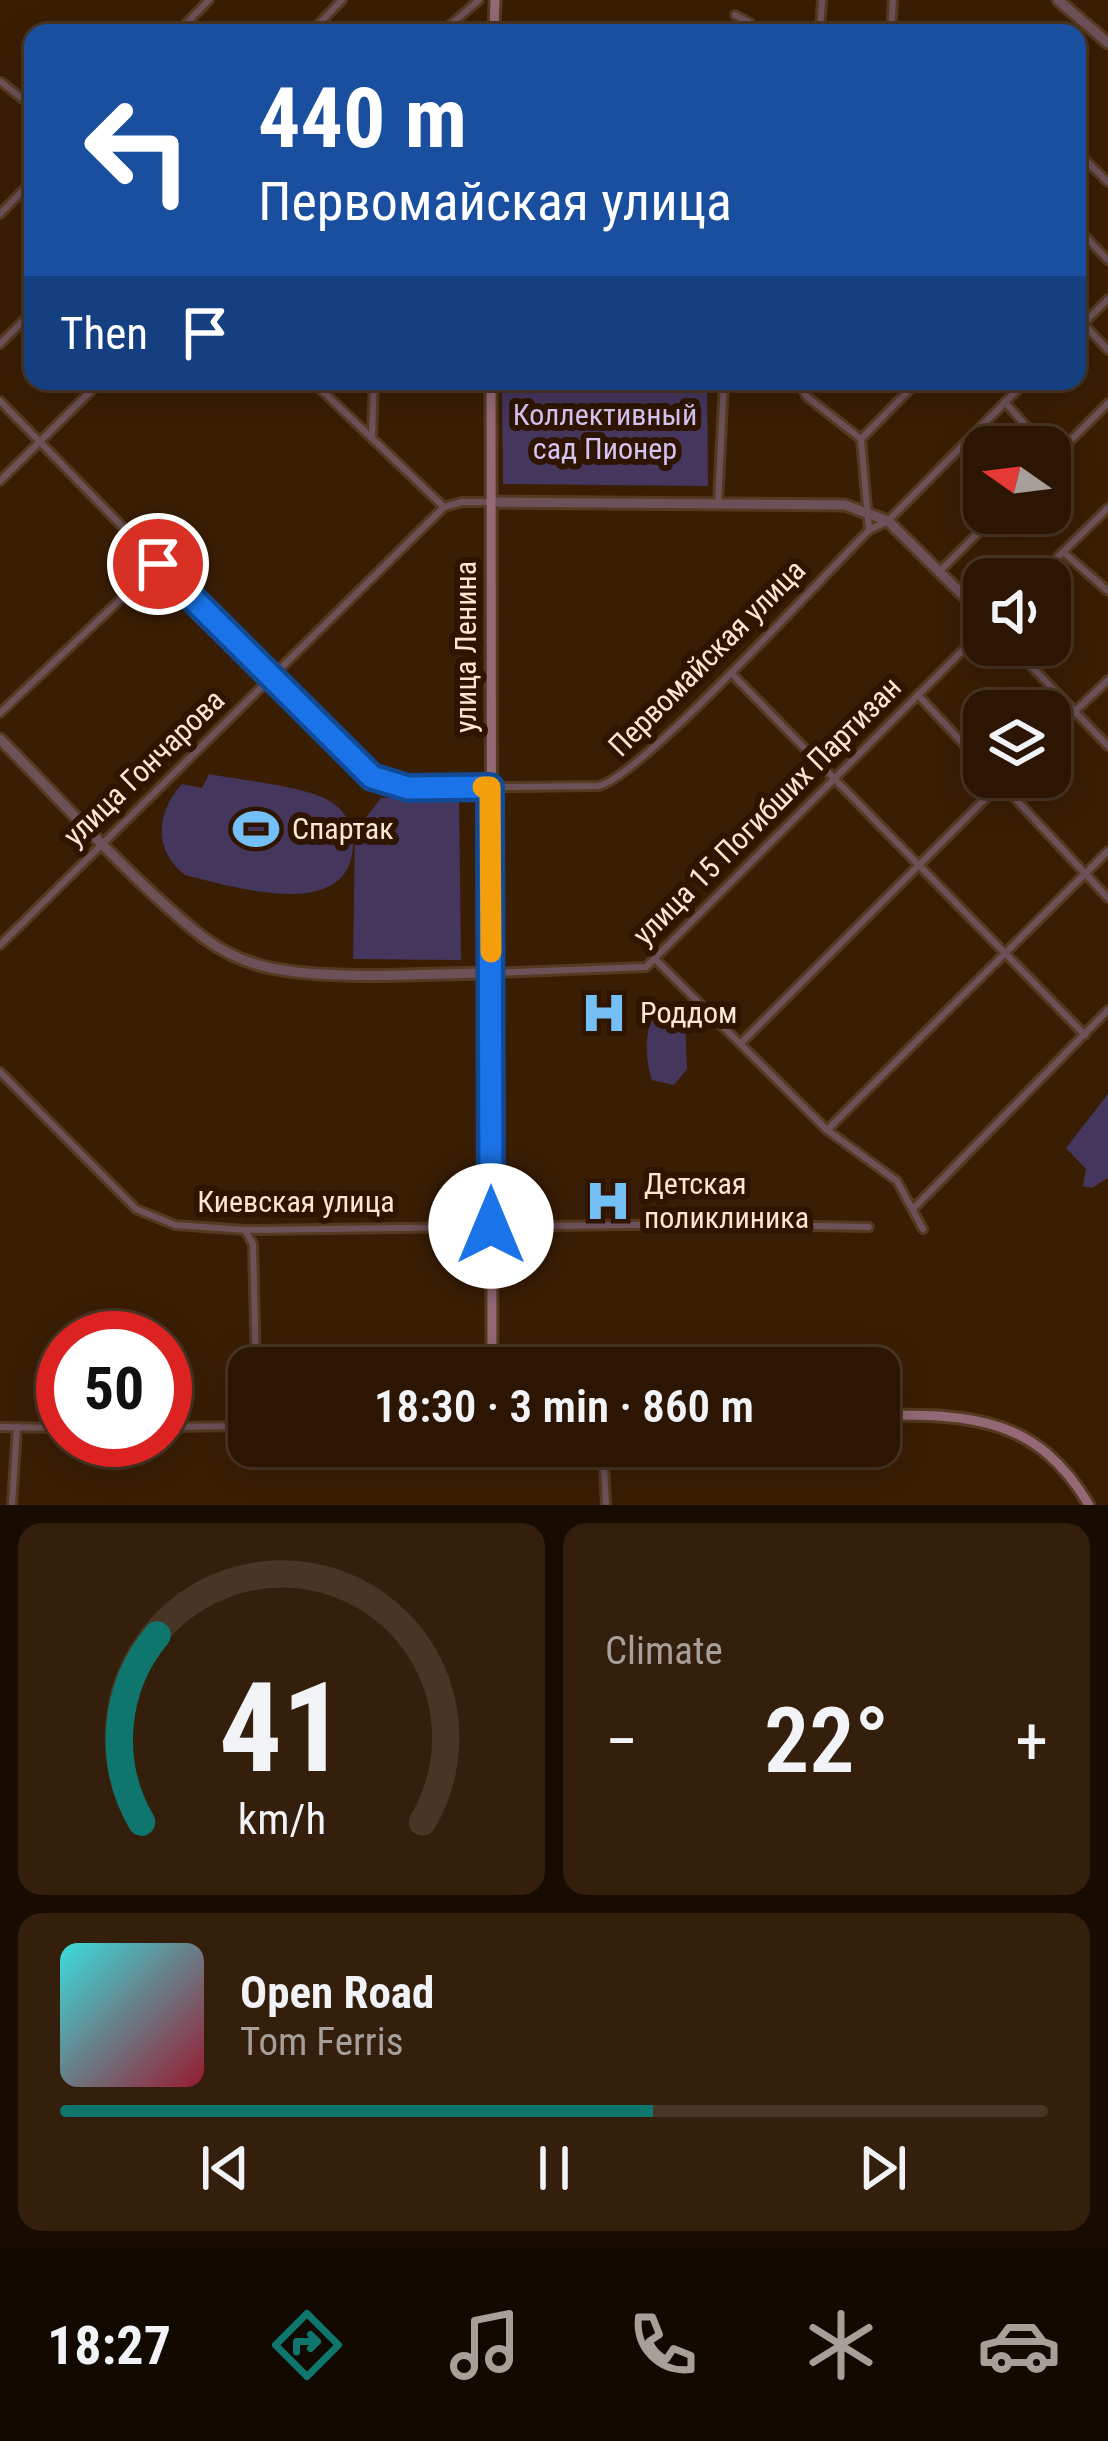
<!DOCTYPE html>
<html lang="en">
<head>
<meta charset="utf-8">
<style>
	:root { --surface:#2c1603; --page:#341f0d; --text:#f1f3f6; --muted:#a69f9a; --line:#483525; --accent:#0f766e }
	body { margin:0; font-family:"Roboto Condensed",sans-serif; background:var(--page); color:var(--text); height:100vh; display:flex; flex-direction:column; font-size:45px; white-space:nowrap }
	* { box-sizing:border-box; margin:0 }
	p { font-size:39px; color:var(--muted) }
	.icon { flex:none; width:66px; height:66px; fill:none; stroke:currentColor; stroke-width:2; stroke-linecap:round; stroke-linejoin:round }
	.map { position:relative; height:1505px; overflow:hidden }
	.details { display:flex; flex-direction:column; gap:18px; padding:18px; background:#180c02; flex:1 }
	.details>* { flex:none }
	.guide { position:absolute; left:24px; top:24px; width:1062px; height:366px; border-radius:24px; box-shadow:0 6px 30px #0003,0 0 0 3px var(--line); background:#1a4fa0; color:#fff; overflow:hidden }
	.needle { width:78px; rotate:284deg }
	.fabs { position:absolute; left:963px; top:426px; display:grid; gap:24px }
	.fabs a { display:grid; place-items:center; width:108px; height:108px; border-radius:24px; background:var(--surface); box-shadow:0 6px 30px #0003,0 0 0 3px var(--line); font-size:60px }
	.speed { position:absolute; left:36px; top:1311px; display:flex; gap:24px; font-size:60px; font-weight:700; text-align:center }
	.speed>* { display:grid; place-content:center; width:156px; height:156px; border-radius:50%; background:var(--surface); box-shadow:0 6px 30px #0003,0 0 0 3px var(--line); line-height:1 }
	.speed .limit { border:18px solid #d22; background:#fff; color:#111 }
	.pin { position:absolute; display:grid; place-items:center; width:102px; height:102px; color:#fff; margin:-51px; border:6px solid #fff; border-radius:50%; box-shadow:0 3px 12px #0007 }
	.me { position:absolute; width:132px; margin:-66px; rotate:0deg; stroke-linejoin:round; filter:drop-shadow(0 0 9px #0008) }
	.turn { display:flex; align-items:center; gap:42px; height:252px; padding:0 36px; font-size:54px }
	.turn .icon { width:156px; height:156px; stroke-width:2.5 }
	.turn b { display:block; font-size:84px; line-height:102px }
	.then { display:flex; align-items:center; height:114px; padding:0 36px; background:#0003; gap:24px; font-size:45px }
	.big { font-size:90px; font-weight:600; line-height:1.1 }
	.details .tile { flex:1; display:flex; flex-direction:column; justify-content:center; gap:18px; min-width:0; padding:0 42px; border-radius:24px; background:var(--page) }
	.details .dial { align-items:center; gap:0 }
	.dial svg { height:312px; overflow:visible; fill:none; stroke:var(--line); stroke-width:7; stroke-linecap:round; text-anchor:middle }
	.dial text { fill:var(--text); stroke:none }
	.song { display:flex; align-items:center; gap:36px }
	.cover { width:144px; height:144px; border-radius:18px; background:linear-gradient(135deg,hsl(180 70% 55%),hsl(350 70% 35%)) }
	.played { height:12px; border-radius:6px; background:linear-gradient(90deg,var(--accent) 60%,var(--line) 60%) }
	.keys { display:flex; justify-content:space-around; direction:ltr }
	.heat { display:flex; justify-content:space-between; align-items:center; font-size:66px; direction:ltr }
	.details .tiles { flex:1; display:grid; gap:18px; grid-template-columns:1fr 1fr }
	.tile:last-child { grid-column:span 2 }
	.trip { position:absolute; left:228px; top:1347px; width:672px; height:120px; border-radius:24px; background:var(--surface); box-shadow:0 6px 30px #0003,0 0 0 3px var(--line); font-weight:600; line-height:120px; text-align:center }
	.tab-bar { display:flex; height:192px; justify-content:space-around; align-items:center; background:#120901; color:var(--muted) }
	.tab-bar .icon { width:84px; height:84px }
	.tab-bar .on { color:var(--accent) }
	.tab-bar b { font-size:54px; color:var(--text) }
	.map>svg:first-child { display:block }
	.green { fill:#45365d }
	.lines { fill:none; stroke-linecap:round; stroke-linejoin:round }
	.minor-casing { stroke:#553a21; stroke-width:12 }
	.tertiary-casing { stroke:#553a21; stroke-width:15 }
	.secondary-casing { stroke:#553a21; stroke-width:15 }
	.minor { stroke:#6d5159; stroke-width:6 }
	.tertiary { stroke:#6d5159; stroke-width:9 }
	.secondary { stroke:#946975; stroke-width:9 }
	.route-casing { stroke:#114b97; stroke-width:30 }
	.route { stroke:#1a73e8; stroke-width:21 }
	.slow { stroke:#f59e0b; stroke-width:21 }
	.labels { text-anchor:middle; stroke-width:12; stroke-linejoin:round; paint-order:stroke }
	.park-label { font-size:30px; fill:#d4c3f3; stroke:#2f1500 }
	.street-label { font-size:30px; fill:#fee6d4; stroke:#2f1500 }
	.poi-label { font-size:30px; fill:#fee6d4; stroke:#2f1500; text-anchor:start }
</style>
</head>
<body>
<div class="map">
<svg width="1108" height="1505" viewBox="0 0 1108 1505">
	<rect width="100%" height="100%" fill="#3a1e04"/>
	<g class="green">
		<path d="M502,381H707L708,486L503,484Z"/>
		<path d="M209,774C239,780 303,786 328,800C346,810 353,826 353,846C349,924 231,886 185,875C152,850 157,811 182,784L202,788Z"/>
		<path d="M459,796L461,960L353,959L355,832L381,798Z"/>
		<path d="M668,1009L685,1021L687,1069L674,1085L652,1080C645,1060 643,1026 658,1010Z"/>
		<path d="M1108,1094V1178L1092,1188L1083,1186L1086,1169L1066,1148Z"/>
	</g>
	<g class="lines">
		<g class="minor-casing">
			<g id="minor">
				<path d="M735,15L750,23V33"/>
				<path d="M177,33L209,0"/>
				<path d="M310,33L342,0"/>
				<path d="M441,33L479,0"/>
				<path d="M820,33L822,0"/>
				<path d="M891,33L893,0"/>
				<path d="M1,82L33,107"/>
				<path d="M1077,152L1108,182"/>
				<path d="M0,214L33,180"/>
				<path d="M1077,228L1108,260"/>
				<path d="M1077,317L1108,350"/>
				<path d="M1077,330L1108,299"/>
				<path d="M0,344L33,311"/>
				<path d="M312,381L444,507"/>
				<path d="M800,381L806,396L861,439"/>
				<path d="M0,401L270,678L372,777L408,788L598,786C638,780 827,572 869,530L888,521L1026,381"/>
				<path d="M1005,402L1044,447"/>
				<path d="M372,437L374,381"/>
				<path d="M861,439L869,530"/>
				<path d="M861,439L918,381"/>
				<path d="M1050,461L1108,403"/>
				<path d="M0,481L101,381"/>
				<path d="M718,503L724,381"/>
				<path d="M1063,552L1108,591"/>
				<path d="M939,572L998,513"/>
				<path d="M1035,579L1108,508"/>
				<path d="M1011,645L1108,746"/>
				<path d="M731,673L1085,1035"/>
				<path d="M918,695L984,766"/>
				<path d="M0,713L158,564"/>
				<path d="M1050,735L1108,680"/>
				<path d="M995,777L1108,898"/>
				<path d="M0,945L444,507L462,502H490"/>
				<path d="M656,960L827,1130L897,1181L923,1229"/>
				<path d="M492,973L646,967L984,629"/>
				<path d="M740,1044L1007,777"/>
				<path d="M0,1072L136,1209L175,1225L245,1230L708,1224L869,1227"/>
				<path d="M827,1130L1108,851"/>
				<path d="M913,1209L1108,1010"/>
				<path d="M245,1230L253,1244L256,1368"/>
				<path d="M0,1427L63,1428"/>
				<path d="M165,1427L249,1426"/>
				<path d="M603,1446L606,1505"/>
				<path d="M12,1505L17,1427"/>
			</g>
		</g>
		<g class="tertiary-casing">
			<g id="tertiary">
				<path d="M1058,0L1108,43"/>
				<path d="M490,502L845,505L888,521L984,616"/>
				<path d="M0,739C64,803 133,882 204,938C223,952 247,963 271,968C335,981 424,973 491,973"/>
			</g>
		</g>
		<g class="secondary-casing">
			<g id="secondary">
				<path d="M494,33L495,0"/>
				<path d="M491,381L492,1368"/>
				<path d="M879,1415C972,1414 1038,1418 1089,1505"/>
			</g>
		</g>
		<use href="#minor" class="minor"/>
		<use href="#tertiary" class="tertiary"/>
		<use href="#secondary" class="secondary"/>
	</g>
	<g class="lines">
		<g class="route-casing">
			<path id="route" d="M158,564L372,777L408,788L490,787L491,1226"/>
		</g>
		<use href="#route" class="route"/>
		<path class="slow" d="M483,787H490L491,952"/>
	</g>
	<defs>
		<g id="stadium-bare" transform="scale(3.6)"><path d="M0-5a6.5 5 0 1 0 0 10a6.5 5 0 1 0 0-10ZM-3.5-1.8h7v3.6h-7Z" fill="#74c0f6" stroke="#2f1500" stroke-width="2.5" paint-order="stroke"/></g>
		<g id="hospital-bare" transform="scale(3.6)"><path d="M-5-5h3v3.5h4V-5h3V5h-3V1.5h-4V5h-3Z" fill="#74c0f6" stroke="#2f1500" stroke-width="2.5" paint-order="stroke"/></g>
	</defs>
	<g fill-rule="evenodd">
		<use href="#stadium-bare" x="256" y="829"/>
		<use href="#hospital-bare" x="604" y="1013"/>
		<use href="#hospital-bare" x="608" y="1201"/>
	</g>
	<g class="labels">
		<g class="park-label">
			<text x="605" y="425">Коллективный<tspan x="605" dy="34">сад Пионер</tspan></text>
		</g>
		<g class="street-label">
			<text transform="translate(466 647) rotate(-90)" y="10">улица Ленина</text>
			<text transform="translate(707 658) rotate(-45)" y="10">Первомайская улица</text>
			<text transform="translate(144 768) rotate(-44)" y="10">улица Гончарова</text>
			<text transform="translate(767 811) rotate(-45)" y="10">улица 15 Погибших Партизан</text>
			<text x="296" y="1212">Киевская улица</text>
		</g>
		<g class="poi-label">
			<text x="292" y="839">Спартак</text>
			<text x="640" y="1023">Роддом</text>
			<text x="644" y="1194">Детская<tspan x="644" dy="34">поликлиника</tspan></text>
		</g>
	</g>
</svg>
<div class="fabs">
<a><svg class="needle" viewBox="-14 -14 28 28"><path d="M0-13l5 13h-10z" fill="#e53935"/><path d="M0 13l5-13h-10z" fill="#a69f9a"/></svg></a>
<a><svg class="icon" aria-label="sound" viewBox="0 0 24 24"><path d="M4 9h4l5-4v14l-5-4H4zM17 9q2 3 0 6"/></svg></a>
<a><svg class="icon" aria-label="layers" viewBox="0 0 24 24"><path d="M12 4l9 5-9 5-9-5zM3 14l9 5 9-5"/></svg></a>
</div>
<div class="speed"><div class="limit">50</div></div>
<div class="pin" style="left:158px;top:564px;background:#d93025"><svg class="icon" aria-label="arrive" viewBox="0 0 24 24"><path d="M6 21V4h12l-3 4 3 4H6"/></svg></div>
<svg class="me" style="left:491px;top:1226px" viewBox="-20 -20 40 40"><circle r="19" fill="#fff"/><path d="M0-13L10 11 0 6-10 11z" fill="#1a73e8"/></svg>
<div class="trip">18:30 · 3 min · 860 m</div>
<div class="guide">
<div class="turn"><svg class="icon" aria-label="left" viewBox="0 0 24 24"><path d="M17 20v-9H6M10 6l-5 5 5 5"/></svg><div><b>440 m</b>Первомайская улица</div></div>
<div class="then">Then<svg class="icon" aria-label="arrive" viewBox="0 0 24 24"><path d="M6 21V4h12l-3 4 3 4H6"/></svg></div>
</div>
</div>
<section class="details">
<div class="tiles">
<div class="tile dial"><svg viewBox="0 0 100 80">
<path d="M14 69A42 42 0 1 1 86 69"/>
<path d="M14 69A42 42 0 0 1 18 21" stroke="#0f766e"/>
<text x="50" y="56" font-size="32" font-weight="700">41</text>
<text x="50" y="72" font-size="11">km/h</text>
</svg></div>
<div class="tile"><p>Climate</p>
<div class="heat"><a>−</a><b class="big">22°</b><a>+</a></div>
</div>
<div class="tile">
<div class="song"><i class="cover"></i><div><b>Open Road</b><p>Tom Ferris</p></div></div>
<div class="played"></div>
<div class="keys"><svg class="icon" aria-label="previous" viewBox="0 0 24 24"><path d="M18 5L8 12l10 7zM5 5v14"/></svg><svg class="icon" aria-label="pause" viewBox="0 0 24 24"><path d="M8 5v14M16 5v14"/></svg><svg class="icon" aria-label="next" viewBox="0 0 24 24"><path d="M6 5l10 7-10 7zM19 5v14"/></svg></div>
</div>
</div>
</section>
<nav class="tab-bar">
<b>18:27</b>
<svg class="icon on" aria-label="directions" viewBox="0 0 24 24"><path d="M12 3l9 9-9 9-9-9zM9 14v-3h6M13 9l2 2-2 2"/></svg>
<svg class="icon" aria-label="music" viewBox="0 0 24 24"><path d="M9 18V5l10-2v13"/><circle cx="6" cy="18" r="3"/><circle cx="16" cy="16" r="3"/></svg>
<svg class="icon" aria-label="phone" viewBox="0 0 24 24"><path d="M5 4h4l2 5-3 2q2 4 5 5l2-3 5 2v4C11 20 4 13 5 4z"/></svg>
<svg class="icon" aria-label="climate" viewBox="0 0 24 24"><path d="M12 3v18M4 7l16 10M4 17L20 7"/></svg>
<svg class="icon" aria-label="car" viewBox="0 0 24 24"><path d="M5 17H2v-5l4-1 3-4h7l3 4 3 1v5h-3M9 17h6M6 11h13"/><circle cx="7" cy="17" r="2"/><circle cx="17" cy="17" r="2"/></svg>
</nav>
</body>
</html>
